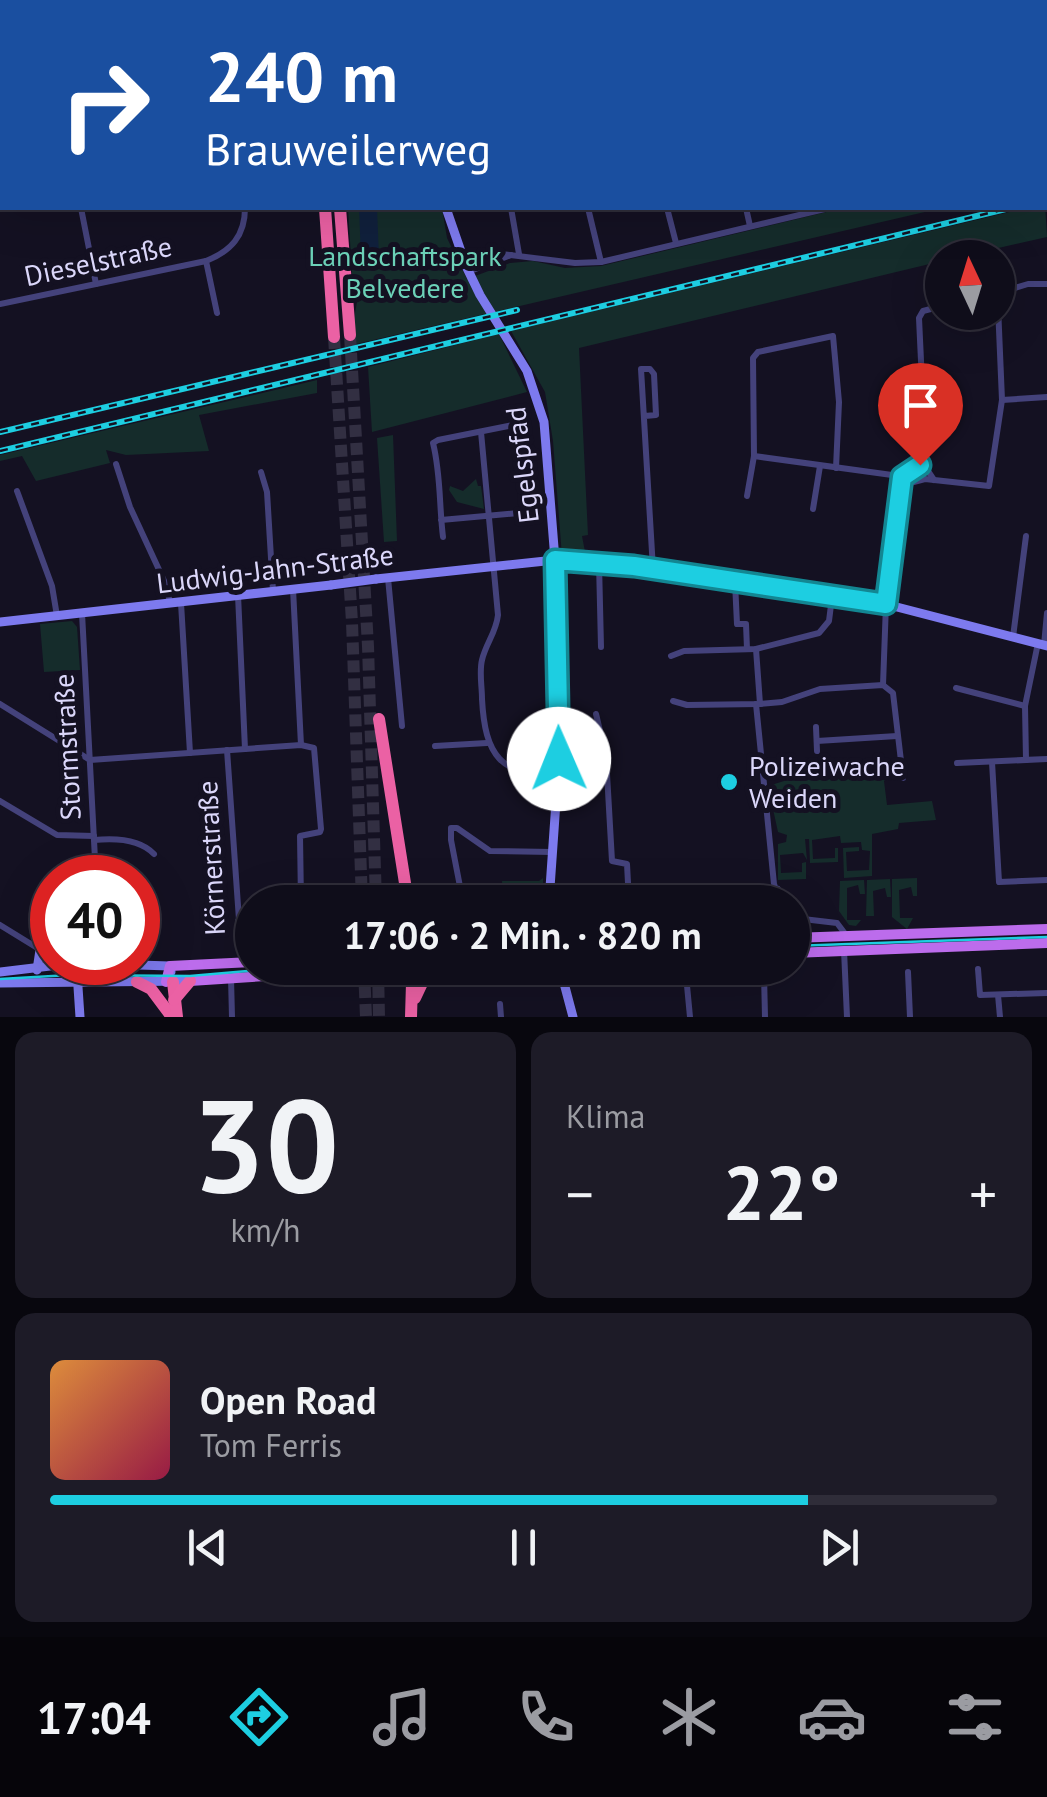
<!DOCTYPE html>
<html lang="de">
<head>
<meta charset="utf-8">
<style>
	:root { --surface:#0f0d1a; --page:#1d1b27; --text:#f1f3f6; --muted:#9b9ca2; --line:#2f2d39; --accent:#1dcee1 }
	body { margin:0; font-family:"PT Sans",sans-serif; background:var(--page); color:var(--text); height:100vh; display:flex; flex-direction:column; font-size:38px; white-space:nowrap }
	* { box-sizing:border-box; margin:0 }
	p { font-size:32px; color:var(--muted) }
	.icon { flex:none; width:55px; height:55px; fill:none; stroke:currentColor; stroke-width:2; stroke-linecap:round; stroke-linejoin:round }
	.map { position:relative; height:1017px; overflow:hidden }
	.side { display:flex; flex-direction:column; gap:15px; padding:15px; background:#08070e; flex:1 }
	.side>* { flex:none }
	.banner { position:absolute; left:0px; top:0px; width:1048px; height:210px; box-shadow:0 10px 40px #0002,0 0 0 2px var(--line); background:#1a4fa0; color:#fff; overflow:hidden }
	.needle { width:65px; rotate:356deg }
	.buttons { position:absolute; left:925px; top:240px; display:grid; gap:20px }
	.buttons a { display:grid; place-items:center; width:90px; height:90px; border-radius:50%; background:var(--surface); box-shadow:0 10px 40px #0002,0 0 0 2px var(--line); font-size:50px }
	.speed { position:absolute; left:30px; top:855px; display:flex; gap:20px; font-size:50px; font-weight:700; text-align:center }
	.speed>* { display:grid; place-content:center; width:130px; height:130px; border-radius:50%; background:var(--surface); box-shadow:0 10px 40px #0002,0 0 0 2px var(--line); line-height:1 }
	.speed .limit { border:15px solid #d22; background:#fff; color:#111 }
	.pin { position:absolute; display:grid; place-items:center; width:85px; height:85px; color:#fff; margin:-102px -42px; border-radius:50% 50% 50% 0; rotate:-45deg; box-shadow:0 0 10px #0007 }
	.pin .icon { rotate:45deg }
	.me { position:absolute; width:110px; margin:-55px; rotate:359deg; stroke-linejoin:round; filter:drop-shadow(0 0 8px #0008) }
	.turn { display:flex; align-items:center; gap:35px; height:210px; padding:0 40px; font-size:45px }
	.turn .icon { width:130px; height:130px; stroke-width:2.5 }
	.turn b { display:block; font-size:70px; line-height:85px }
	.big { font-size:75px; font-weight:700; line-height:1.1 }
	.side .card { flex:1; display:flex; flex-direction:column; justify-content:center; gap:15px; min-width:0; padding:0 35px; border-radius:20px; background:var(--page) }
	.side .dial { align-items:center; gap:0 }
	.dial b { font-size:130px; line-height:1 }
	.song { display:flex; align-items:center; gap:30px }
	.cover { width:120px; height:120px; border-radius:15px; background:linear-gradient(135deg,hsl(30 70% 55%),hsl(340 70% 35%)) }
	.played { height:10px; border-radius:5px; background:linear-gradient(90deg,var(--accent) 80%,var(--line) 80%) }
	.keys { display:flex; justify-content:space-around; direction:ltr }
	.heat { display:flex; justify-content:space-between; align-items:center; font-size:55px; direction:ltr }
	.side .tiles { flex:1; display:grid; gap:15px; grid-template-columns:1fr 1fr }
	.card:last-child { grid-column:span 2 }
	.trip { position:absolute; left:235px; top:885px; width:575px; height:100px; border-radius:50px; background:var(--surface); box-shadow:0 10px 40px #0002,0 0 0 2px var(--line); font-weight:700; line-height:100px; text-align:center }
	.menu { display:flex; height:160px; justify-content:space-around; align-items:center; background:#06050a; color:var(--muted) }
	.menu .icon { width:70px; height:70px }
	.menu .active { color:var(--accent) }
	.menu b { font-size:45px; color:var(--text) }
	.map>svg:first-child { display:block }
	.green { fill:#152c2b }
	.water { fill:#10203c }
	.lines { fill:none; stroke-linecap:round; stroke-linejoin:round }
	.highway-tunnel { stroke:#322f42; stroke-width:12; stroke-dasharray:12 6; stroke-linecap:butt }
	.street { stroke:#44427b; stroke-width:6 }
	.secondary { stroke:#7d7aee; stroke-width:9 }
	.primary { stroke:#bc6cec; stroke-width:10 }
	.highway { stroke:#eb61a4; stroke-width:12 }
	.tram { stroke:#1dcee1; stroke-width:2.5 }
	.rail-casing { stroke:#1dcee1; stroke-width:6 }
	.rail { stroke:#141122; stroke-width:2.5; stroke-dasharray:8; stroke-linecap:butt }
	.secondary-bridge { stroke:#7d7aee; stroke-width:9 }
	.primary-bridge { stroke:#bc6cec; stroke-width:10 }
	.highway-bridge { stroke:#eb61a4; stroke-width:12 }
	.route-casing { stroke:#138692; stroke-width:25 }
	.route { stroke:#1dcee1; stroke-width:18 }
	.poi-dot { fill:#1dcee1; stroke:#141122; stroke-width:4 }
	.labels { text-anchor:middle; stroke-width:10; stroke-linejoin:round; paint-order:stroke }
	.park-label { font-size:28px; fill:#6cd1b8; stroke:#141122 }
	.street-label { font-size:28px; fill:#dbd7fa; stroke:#141122 }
	.poi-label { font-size:28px; fill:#dbd7fa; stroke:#141122; text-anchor:start }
</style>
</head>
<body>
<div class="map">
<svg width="1047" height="1017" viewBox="0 0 1047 1017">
	<rect width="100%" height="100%" fill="#141122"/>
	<g class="green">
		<rect x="631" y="0" width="224" height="2"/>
		<path d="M1045,203L1047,237L959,257L942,258V261L579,348L588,535L582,536L586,557L562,556L553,441L545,392L511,331L1026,208H1045Z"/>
		<path d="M348,208H442L447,238L467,279L510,263L533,261L565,268L601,266L843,208H942L356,344L354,319L358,296L353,291Z"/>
		<path d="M499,334L527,392L372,432L368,367Z"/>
		<path d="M317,380V393L199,415L209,451L126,455L106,450L110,463L36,481L22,456L0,461V455Z"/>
		<path d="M393,435L397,541L384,542L377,438Z"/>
		<path d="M476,479L478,486H481L484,509L457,502L449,490L450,486L463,491Z"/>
		<path d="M72,621L77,627L80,670L44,672L40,624Z"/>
		<path d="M895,765L898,774L884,781L887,805L932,801L936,820L899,823L898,829L872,834V876L844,878L843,848L859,847V851L846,852L847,871L869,870L870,851L862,850L861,842L841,843L840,836L812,840L813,859L835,858V848H838V862L810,863L809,839H805L807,860L803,853L780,855L781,873L802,872V863L806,862V879L778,880V844L786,842L787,835L778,832L768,786L826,768Z"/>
		<path d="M543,878V902H503L502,881H539Z"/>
		<path d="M917,878V896H913L911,887L899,890L900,918H913L907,929L892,917V879Z"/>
		<path d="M890,879L891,897H887L885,888L873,891L874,916H866L867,880Z"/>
		<path d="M864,880L865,894H860L858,885L847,888V920H861L856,926L849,925L839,911L840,881Z"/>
		<path d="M732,893L733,902H680L673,895Z"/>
	</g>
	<path class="water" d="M359,208H377L379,257H361Z"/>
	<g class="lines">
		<g class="highway-tunnel">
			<path d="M350,335L368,646L376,902"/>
			<path d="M334,337L352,622L362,902"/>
			<path d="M364,968L366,1017"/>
			<path d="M378,968L379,1017"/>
		</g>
		<g class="street">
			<path d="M204,0V2"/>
			<path d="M860,0V2"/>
			<path d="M470,2L471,0"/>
			<path d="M918,2L929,0"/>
			<path d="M1045,154H1047"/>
			<path d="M81,208L96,284"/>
			<path d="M511,208L519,254"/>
			<path d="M588,208L601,262"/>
			<path d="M667,208L676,243"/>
			<path d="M746,208L750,226"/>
			<path d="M206,261L217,313"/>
			<path d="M464,262L501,254L575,263L601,262L829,208"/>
			<path d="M468,272L511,255"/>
			<path d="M998,293L1028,284H1047"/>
			<path d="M0,304L206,261C231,251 245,236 245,208"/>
			<path d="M1002,400L1047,397"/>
			<path d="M645,416L656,415L654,374L650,369H641L653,569"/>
			<path d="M481,432L498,615C496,633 486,643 482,660C479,672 482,686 482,699C485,755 500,776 558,777"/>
			<path d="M754,456L892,475L906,484L925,479L989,486L1002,400L998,306"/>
			<path d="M116,464L130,507L167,587L170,604"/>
			<path d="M261,472L267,492L273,591"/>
			<path d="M934,480L926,468L919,318L923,311L942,306"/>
			<path d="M17,491L52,586L57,616"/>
			<path d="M747,496L754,456L753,358L758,352L833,336L839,402L836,468"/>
			<path d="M813,509L820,466"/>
			<path d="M441,520L530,512L518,424L438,440L433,443C441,475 439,505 443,537"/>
			<path d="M599,563L601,647"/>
			<path d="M388,578L402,726"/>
			<path d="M735,582L737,624H746L747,649"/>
			<path d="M293,589L301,745"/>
			<path d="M238,595L245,749"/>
			<path d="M181,603L190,753"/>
			<path d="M82,613L96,878"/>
			<path d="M1013,637L1026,536"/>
			<path d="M1044,645L1047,613"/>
			<path d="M756,649L760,704"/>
			<path d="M671,656L684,651L756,649L819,633L829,621L832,597"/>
			<path d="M883,685L886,604L901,487L907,473L918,472L916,480"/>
			<path d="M956,688L1025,706"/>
			<path d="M673,701L687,705L760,704L782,702L820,689L883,685L893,693L903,778"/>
			<path d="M0,704L90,760L301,745L314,748L321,829L320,832L300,836L301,902"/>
			<path d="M756,704L774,884L780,902"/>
			<path d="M596,714L606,756L612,861L627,864L629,902"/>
			<path d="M816,727L817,751"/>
			<path d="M817,741L897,736"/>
			<path d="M435,746L487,743"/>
			<path d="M227,750L242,962"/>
			<path d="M559,759L606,756"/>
			<path d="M1026,760L1025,706L1038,643"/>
			<path d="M992,762L999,882L1047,880"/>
			<path d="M957,763L1047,759"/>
			<path d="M0,801L57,835L94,836"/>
			<path d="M94,840C114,838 139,838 154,854"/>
			<path d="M778,889L787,902"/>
			<path d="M463,902L451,840V828H457L490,851L552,852"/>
			<path d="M792,915L803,919L837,923L846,935"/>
			<path d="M238,921L252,920"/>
			<path d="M0,925L52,957"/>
			<path d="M844,950L847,1017"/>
			<path d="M978,969L980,995L1047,993"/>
			<path d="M908,972L910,1017"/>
			<path d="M764,974L765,1017"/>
			<path d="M686,975L690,1017"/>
			<path d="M231,978L232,1017"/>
			<path d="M998,995L1000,1017"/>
			<path d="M500,1004L501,1017"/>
		</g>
		<g class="secondary">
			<path d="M413,2L415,0"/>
			<path d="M0,118L2,117"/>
			<path d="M446,208L466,266L480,295L527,371L544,422L555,560L559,759L549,902"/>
			<path d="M376,579L555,560L599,563L893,606L1047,646"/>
			<path d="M0,622L331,585"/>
			<path d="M560,968L573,1017"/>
			<path d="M37,970L40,950"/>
			<path d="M0,972L75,963L170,966L171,972"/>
			<path d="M0,983L190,981"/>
			<path d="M80,1017L77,972L87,967"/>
		</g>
		<g class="primary">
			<path d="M792,938L1047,929"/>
			<path d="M792,953L1047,943"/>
			<path d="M403,969L431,968"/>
			<path d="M190,981L356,970"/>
			<path d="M166,982L170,966L252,962"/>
		</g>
		<g class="highway">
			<path d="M314,0V2"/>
			<path d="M330,0V2"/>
			<path d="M325,208L334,337"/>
			<path d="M340,208L350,335"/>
			<path d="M379,719L408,902"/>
			<path d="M407,968L412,983L411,1017"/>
			<path d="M137,982L151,989L172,1017"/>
			<path d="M173,982L177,1017"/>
			<path d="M415,998L424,979L437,968"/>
			<path d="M174,1000L190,981"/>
		</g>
		<g class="tram">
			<path d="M792,946L1047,937"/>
			<path d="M0,979L70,975L190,976L280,968"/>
		</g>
		<g class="rail-casing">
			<g id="rail">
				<path d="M1045,186H1047"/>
				<path d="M0,432L517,310"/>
				<path d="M0,451L1010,208"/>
			</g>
		</g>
		<use href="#rail" class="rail"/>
		<path class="secondary-bridge" d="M331,585L376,579"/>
		<path class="primary-bridge" d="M367,971L397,970"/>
		<path class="highway-bridge" d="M356,970L372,968"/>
	</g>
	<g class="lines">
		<g class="route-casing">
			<path id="route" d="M559,759L555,560L634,566L886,604L902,477L920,465"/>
		</g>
		<use href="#route" class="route"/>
	</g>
	<circle class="poi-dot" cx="729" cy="782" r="10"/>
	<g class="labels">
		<g class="park-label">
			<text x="405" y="266">Landschaftspark<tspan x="405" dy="32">Belvedere</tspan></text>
		</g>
		<g class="street-label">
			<text transform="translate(98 261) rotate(-12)" y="10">Dieselstraße</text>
			<text transform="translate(522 465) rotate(-97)" y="10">Egelspfad</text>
			<text transform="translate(275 569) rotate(-7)" y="10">Ludwig-Jahn-Straße</text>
			<text transform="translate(67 747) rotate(-93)" y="10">Stormstraße</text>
			<text transform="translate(211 858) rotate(-93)" y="10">Körnerstraße</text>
		</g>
		<g class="poi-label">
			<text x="749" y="776">Polizeiwache<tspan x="749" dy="32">Weiden</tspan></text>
		</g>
	</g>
</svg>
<div class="buttons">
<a><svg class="needle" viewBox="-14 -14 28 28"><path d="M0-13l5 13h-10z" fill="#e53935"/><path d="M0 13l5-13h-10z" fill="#9b9ca2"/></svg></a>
</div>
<div class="speed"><div class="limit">40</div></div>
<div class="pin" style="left:920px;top:465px;background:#d93025"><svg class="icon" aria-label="arrive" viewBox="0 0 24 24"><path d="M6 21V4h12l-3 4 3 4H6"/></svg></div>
<svg class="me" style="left:559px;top:759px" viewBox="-20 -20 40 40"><circle r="19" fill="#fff"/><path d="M0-13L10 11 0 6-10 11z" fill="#1dcee1"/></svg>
<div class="trip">17:06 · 2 Min. · 820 m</div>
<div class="banner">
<div class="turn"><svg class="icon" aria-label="right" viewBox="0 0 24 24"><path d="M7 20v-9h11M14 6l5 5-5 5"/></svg><div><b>240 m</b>Brauweilerweg</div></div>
</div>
</div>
<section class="side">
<div class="tiles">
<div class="card dial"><b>30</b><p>km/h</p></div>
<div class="card"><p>Klima</p>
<div class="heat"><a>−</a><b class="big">22°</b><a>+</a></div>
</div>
<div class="card">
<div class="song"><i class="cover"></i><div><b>Open Road</b><p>Tom Ferris</p></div></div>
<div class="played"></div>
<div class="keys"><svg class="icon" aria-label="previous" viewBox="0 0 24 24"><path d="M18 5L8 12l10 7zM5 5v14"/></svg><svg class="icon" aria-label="pause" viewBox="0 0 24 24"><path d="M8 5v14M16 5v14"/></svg><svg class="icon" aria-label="next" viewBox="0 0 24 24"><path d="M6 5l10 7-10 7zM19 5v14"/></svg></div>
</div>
</div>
</section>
<nav class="menu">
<b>17:04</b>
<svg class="icon active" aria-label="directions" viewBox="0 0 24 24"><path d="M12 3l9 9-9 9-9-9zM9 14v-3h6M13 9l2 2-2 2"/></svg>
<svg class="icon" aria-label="music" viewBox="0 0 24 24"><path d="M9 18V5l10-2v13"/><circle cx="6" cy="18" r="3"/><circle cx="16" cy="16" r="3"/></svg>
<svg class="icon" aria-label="phone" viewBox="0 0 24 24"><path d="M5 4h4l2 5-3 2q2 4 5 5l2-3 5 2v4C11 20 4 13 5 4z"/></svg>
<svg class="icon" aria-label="climate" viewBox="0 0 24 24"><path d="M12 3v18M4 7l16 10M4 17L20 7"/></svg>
<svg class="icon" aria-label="car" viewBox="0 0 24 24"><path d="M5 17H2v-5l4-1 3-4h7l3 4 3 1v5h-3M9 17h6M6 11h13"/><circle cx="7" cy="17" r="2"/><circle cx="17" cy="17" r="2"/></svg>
<svg class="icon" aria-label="filters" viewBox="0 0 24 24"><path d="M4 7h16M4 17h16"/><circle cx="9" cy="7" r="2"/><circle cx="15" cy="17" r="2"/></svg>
</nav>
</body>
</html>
